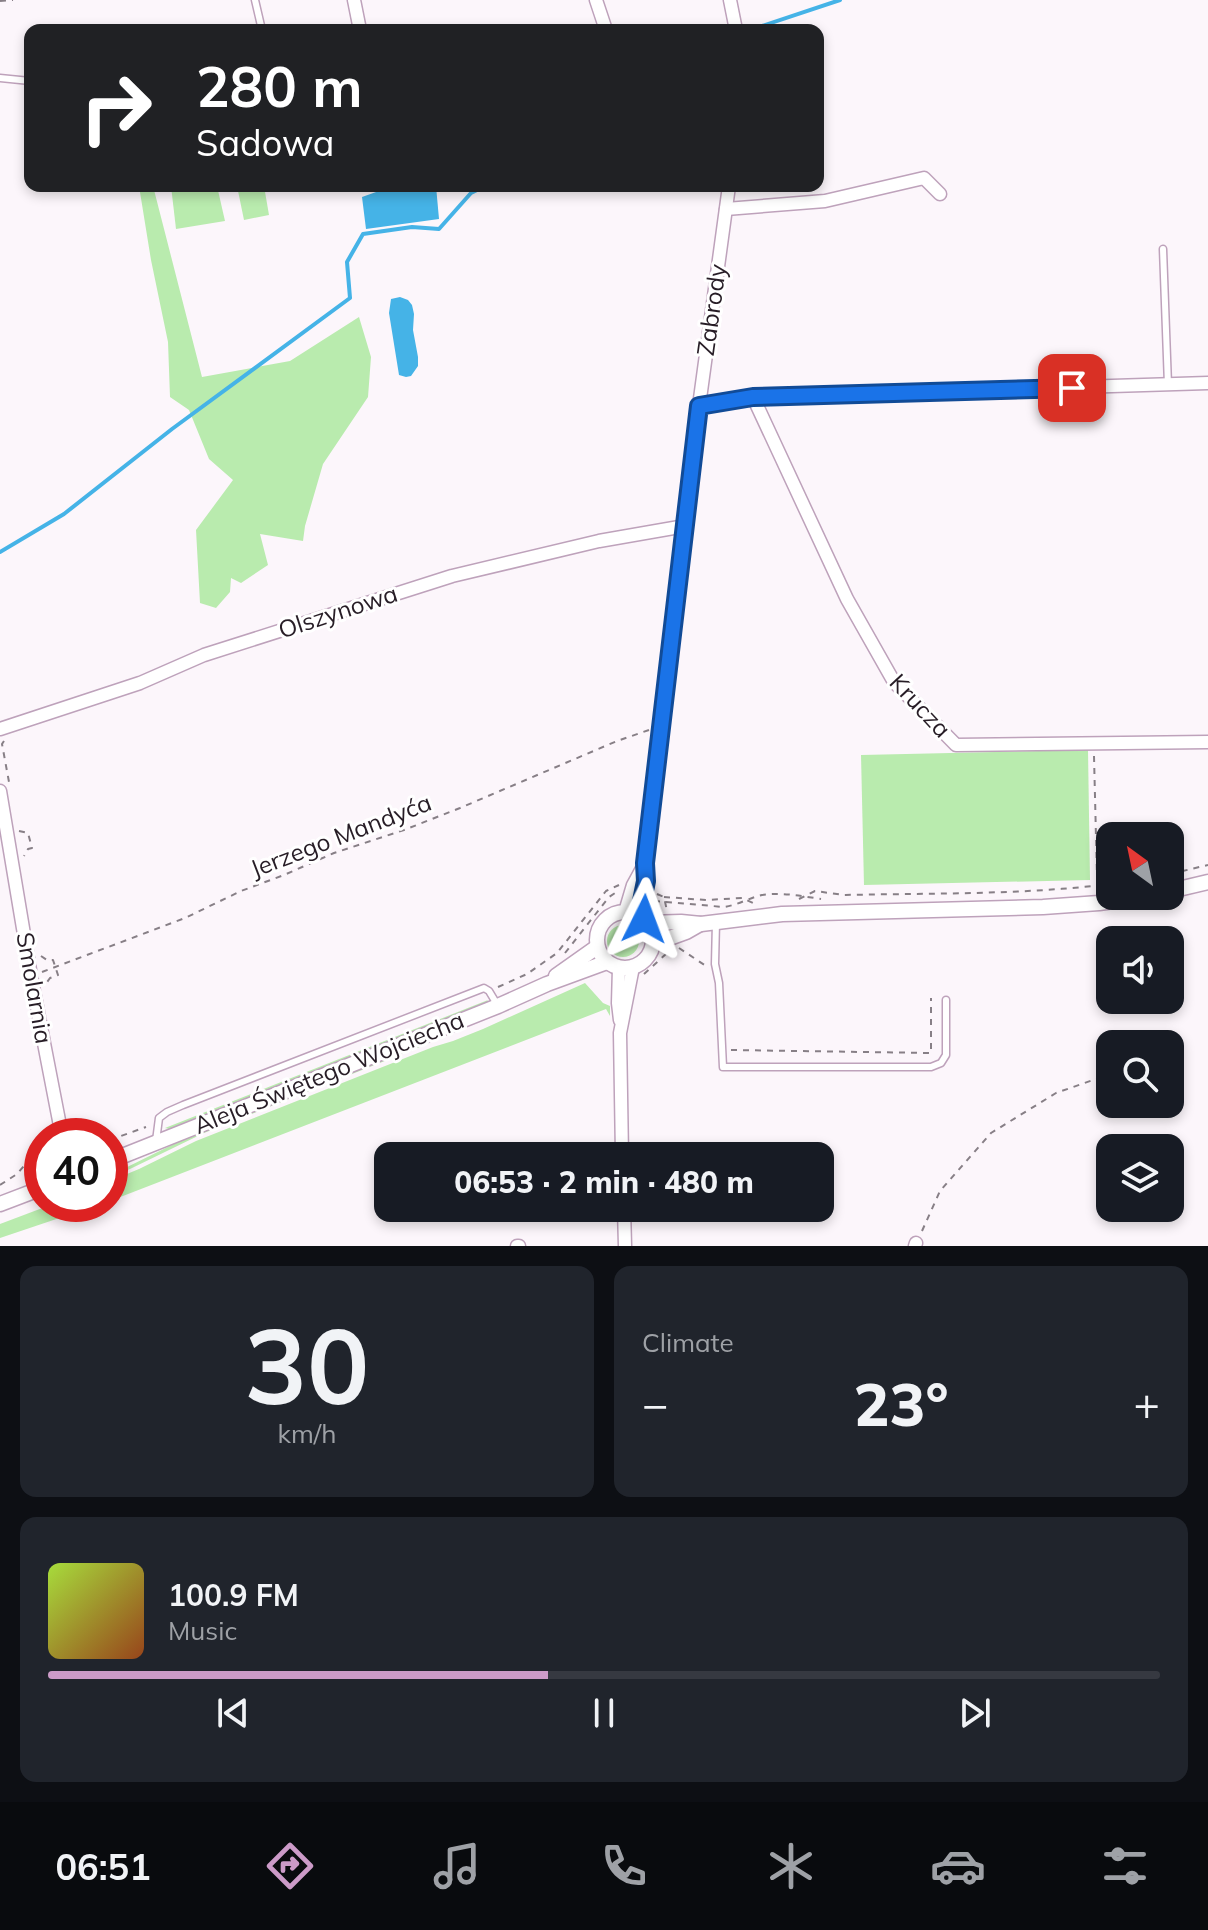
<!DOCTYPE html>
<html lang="en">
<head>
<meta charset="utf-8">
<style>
	:root { --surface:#171b24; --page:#20242c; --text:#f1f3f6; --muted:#9ea1a6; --line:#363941; --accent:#cc9bc8 }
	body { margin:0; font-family:Mulish,sans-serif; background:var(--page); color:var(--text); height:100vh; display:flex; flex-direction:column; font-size:30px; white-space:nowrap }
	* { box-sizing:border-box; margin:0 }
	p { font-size:26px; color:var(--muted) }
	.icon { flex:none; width:44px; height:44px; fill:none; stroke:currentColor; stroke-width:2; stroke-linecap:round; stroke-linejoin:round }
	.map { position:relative; height:1246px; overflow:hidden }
	.details { display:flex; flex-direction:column; gap:20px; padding:20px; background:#0d0f14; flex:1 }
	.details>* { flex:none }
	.banner { position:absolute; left:24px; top:24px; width:800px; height:168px; border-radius:16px; box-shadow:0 4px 12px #0003; background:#202124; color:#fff; overflow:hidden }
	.needle { width:52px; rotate:327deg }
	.buttons { position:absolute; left:1096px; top:822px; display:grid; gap:16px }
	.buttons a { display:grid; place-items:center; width:88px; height:88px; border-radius:16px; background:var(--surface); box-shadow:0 4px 12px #0003; font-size:40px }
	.speed { position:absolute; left:24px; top:1118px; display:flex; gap:16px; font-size:40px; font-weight:700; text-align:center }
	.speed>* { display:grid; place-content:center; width:104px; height:104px; border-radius:50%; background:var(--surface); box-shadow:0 4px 12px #0003; line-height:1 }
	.speed .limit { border:12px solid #d22; background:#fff; color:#111 }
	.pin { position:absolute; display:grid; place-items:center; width:68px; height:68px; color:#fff; margin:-34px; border-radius:16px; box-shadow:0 4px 12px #0006 }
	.me { position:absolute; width:88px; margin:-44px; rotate:3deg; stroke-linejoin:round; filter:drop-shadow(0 0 6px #0008) }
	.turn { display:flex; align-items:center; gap:28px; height:168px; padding:0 40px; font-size:36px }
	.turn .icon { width:104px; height:104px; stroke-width:2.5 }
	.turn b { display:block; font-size:56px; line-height:68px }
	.big { font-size:60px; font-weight:800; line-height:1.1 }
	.details .tile { flex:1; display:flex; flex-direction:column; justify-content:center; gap:12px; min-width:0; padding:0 28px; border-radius:16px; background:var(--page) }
	.details .dial { align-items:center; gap:0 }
	.dial b { font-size:104px; line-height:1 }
	.song { display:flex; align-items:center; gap:24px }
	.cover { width:96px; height:96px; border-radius:12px; background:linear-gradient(135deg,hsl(80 70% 55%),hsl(20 70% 35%)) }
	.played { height:8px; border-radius:4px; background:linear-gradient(90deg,var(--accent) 45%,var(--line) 45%) }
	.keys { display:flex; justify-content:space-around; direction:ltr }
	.heat { display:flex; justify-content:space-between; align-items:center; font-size:44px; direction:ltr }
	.details .tiles { flex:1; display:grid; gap:20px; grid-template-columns:1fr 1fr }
	.tile:last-child { grid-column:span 2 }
	.trip { position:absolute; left:374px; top:1142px; width:460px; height:80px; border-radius:16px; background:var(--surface); box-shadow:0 4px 12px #0003; font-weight:800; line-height:80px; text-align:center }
	.dock { display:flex; height:128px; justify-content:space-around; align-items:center; background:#090b0e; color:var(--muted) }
	.dock .icon { width:56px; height:56px }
	.dock .on { color:var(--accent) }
	.dock b { font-size:36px; color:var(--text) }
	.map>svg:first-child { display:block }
	.green { fill:#b9ebae }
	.water { fill:#45b3e7 }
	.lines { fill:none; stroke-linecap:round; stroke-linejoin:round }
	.stream { stroke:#45b3e7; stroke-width:4 }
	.service-casing { stroke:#bea2bb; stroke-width:9 }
	.minor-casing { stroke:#bea2bb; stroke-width:15 }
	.tertiary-casing { stroke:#bea2bb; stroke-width:17 }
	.path { stroke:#877f86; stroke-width:2; stroke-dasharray:6 6; stroke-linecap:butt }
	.service { stroke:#fff; stroke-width:6 }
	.minor { stroke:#fff; stroke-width:12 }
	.tertiary { stroke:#fff; stroke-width:14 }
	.route-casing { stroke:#114b97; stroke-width:20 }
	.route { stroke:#1a73e8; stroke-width:14 }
	.labels { text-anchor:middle; stroke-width:6; stroke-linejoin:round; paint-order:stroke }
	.street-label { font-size:24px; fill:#271d26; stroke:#fff }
</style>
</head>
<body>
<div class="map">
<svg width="1208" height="1246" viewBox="0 0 1208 1246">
	<rect width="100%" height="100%" fill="#fcf6fb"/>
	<g class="green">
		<path d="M139,186H153L202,377L290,361L359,317L371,357L368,397L323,464L305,526L303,541L260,534L268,565L241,583L231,578L230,592L216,608L200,603L196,530L233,480L209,459L189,410L170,397L168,342L151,260Z"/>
		<path d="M171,186H217L225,221L176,229Z"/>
		<path d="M237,186H264L269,215L244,220Z"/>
		<path d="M1088,750L1090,880L864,885L861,755Z"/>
		<circle cx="623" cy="941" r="16"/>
		<path d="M585,983L603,1003L610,1006V1016L606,1009L110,1201V1181L139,1169L196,1141L433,1047L453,1041L483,1029Z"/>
		<path d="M488,1000L486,1003L446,1019L169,1129L165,1128Z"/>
		<path d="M430,1043L204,1133L130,1169L118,1174L115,1173L184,1139L407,1049Z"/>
		<path d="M53,1204H101L0,1238V1224Z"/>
	</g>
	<g class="water">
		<path d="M393,186H436L439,219L366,229L362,197Z"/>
		<path d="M400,297L408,300L412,305L414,314L413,330L418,357V366L411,376L406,377L399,375L389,313L391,299Z"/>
	</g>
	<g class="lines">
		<g class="stream">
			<path d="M756,28L840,0"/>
			<path d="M0,552L64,514L172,429L350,298L347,262L363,234L412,227L439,229L471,193L485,186"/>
		</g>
		<g class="service-casing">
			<g id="service">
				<path d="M255,0L262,30"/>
				<path d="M0,78L30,81"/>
				<path d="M1163,249L1168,385"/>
				<path d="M716,922L715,964L719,983L723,1067H931L941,1063L946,1055V1000"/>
				<path d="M156,1141L159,1118L167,1112L183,1105L484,988L489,991L498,1006"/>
			</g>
		</g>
		<g class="minor-casing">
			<g id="minor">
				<path d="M354,0L360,30"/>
				<path d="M596,0L606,30"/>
				<path d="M730,0L736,30"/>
				<path d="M726,209L825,201L924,178L940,194"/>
				<path d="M753,397L847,599L894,682L956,745L1208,742"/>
				<path d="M699,406L753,397L1208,383"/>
				<path d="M0,729L140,683L204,655L452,576L599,541L685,526"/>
				<path d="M0,791L31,976L62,1136"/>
				<path d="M625,912L633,885L645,863"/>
				<path d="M639,916L646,881L645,863L699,406L729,186"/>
				<path d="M619,968L618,1003L620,1020"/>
				<path d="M622,1156L620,1033L633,967"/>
				<path d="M624,1208L625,1246"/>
				<path d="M517,1246H519"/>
				<path d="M915,1246L916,1243"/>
			</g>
		</g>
		<g class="tertiary-casing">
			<g id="tertiary">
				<path d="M1170,891L1208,882"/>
				<circle cx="625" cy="940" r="28"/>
				<path d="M648,923L681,922L701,924L782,914L1043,907L1099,903L1148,896"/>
				<path d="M653,944L686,932L700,924"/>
				<path d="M556,976L597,947"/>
				<path d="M110,1161L498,1006L547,984L607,962"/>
				<path d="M0,1204L42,1188"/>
			</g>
		</g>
		<g class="path">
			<path d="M0,1L13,0"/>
			<path d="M4,741L2,744L9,782"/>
			<path d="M1094,756L1097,877L1100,890"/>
			<path d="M19,831L28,833L32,848L28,849L24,856"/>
			<path d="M1170,874L1208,865"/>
			<path d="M657,894L664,897L667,911"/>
			<path d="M664,897L706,900L742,898L753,903"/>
			<path d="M799,899L815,891L844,895C933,893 1022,895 1110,884"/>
			<path d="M654,901L724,907C738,905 749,898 762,895C782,892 801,896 821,899"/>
			<path d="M679,948L706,966"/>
			<path d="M565,953L609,897L618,891"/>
			<path d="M41,956L47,960H53L58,975L50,978L45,985"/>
			<path d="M42,972L185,918L241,891L284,875L334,853L404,830L460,808L617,741L649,730"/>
			<path d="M644,974L666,954"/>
			<path d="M498,987L527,974L557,953L606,891L619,885"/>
			<path d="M731,1050L931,1053V998"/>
			<path d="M110,1140L146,1127"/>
			<path d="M0,1185L17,1174L30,1159L42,1152"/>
			<path d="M922,1231L940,1191L991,1133L1056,1093L1110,1074"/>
		</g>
		<use href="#service" class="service"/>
		<use href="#minor" class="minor"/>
		<use href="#tertiary" class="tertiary"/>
	</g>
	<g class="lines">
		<g class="route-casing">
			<path id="route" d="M644,919L639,916L646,881L645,863L699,406L753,397L1072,388"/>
		</g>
		<use href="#route" class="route"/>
	</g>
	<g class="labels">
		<g class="street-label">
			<text transform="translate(712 310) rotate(-82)" y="8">Zabrody</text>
			<text transform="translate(338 612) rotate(-18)" y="8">Olszynowa</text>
			<text transform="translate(920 706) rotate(47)" y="8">Krucza</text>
			<text transform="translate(341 836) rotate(-21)" y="8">Jerzego Mandyća</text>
			<text transform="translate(34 988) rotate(80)" y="8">Smolarnia</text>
			<text transform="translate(329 1073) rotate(-22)" y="8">Aleja Świętego Wojciecha</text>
		</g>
	</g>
</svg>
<div class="buttons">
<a><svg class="needle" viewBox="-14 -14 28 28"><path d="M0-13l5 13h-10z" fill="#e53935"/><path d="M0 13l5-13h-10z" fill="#9ea1a6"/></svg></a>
<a><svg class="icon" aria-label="sound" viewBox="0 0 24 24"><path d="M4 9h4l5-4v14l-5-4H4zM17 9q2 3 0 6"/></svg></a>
<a><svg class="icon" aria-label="search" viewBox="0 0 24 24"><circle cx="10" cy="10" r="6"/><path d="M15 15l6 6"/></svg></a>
<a><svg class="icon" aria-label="layers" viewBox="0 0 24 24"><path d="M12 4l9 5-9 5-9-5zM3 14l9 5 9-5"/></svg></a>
</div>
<div class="speed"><div class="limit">40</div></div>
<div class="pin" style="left:1072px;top:388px;background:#d93025"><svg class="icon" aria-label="arrive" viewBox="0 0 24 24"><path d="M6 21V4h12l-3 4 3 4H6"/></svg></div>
<svg class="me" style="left:644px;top:919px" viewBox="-20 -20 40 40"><path d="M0-17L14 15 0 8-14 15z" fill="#1a73e8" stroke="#fff" stroke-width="4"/></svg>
<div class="trip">06:53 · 2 min · 480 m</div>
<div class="banner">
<div class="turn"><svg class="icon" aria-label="right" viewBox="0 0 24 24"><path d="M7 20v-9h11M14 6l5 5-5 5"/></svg><div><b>280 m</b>Sadowa</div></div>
</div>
</div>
<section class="details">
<div class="tiles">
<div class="tile dial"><b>30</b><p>km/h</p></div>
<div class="tile"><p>Climate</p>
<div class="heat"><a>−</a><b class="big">23°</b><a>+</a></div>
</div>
<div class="tile">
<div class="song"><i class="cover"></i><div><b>100.9 FM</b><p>Music</p></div></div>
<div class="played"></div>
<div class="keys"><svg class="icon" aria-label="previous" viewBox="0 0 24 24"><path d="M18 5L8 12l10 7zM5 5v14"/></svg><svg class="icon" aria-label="pause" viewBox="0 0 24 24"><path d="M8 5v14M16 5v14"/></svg><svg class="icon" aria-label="next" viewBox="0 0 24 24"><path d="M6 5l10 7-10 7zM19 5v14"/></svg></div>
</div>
</div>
</section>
<nav class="dock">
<b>06:51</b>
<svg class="icon on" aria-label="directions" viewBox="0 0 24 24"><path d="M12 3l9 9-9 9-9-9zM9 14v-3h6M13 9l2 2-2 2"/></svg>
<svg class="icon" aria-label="music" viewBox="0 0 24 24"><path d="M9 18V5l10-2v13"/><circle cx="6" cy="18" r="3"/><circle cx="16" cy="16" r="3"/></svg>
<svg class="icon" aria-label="phone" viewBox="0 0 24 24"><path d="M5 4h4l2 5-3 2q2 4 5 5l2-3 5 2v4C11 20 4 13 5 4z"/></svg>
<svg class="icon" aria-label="climate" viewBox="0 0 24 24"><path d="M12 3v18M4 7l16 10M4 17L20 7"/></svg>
<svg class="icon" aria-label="car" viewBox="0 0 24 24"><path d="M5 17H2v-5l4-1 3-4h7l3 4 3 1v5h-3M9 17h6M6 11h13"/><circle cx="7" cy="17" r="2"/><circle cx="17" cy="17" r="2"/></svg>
<svg class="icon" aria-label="filters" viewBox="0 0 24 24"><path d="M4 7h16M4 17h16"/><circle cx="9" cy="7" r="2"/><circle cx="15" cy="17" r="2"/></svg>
</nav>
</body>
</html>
